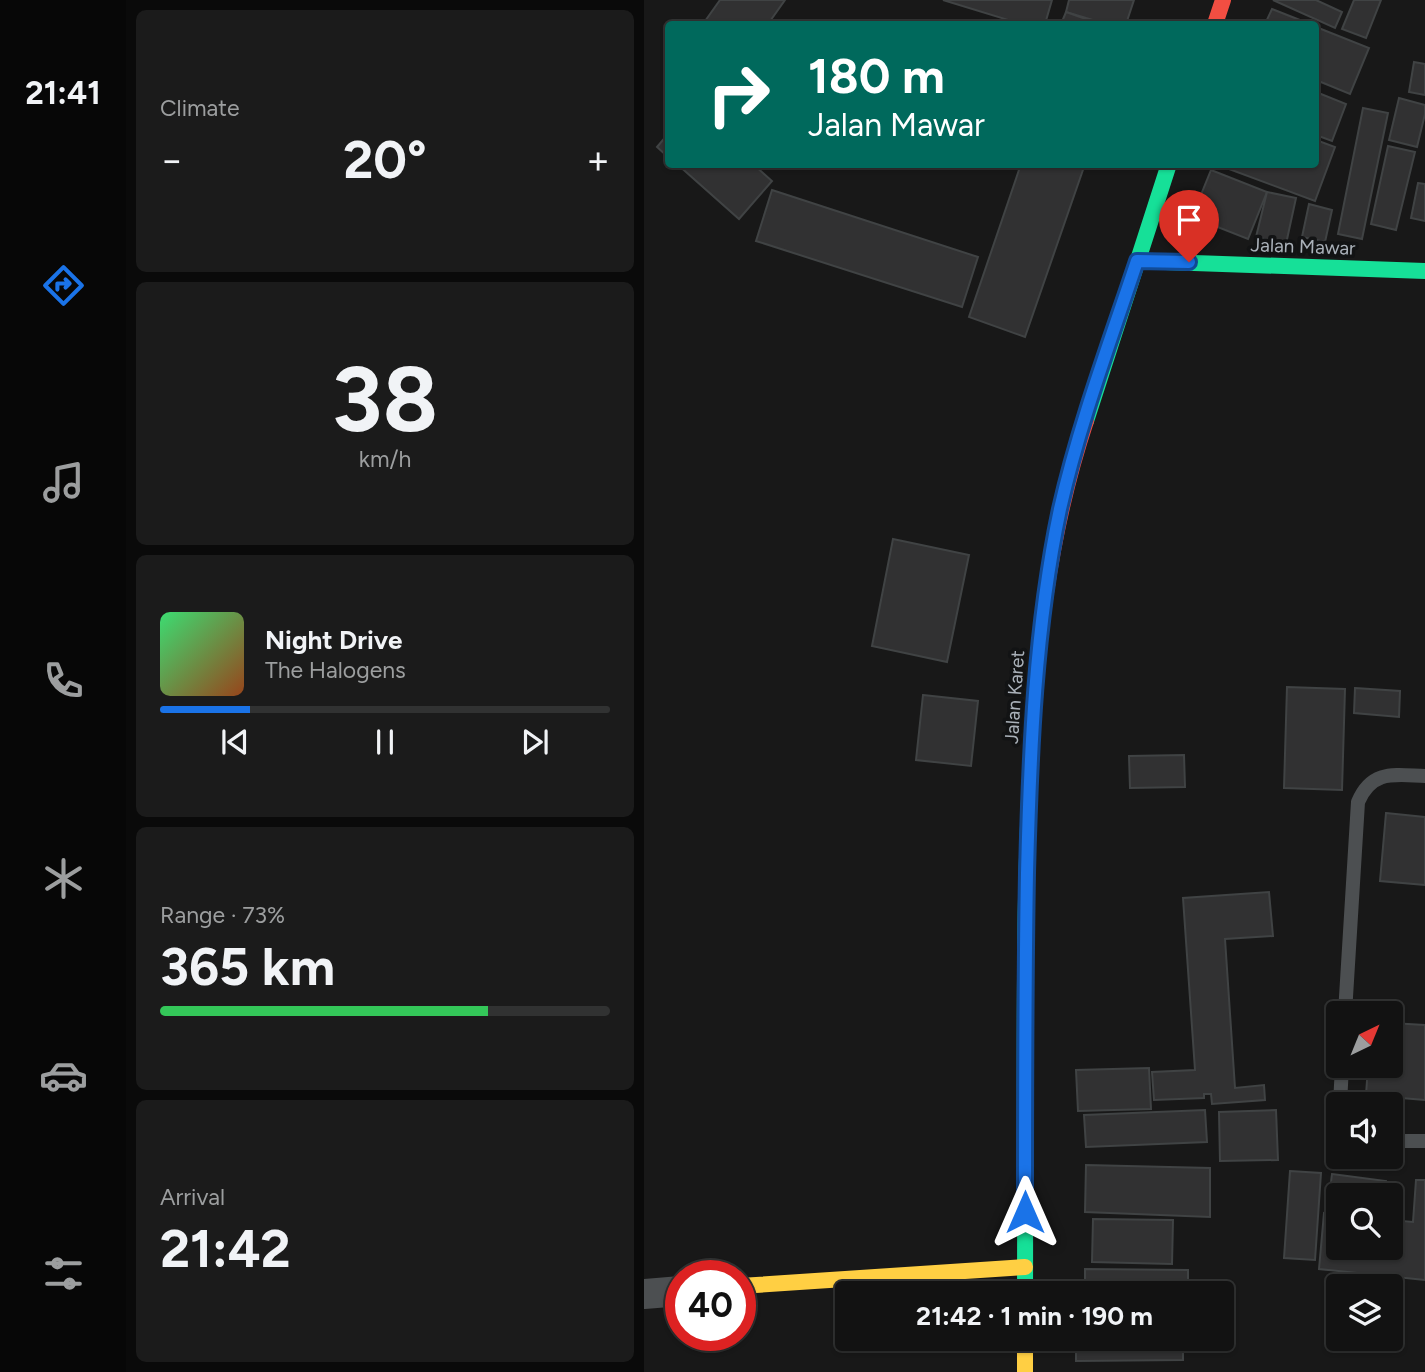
<!DOCTYPE html>
<html lang="en">
<head>
<meta charset="utf-8">
<style>
	:root { --surface:#121212; --page:#1b1b1b; --text:#f1f3f6; --muted:#9c9e9f; --line:#313232; --accent:#1a73e8 }
	body { margin:0; font-family:Figtree,sans-serif; background:var(--page); color:var(--text); height:100vh; display:flex; flex-direction:column; font-size:26px; white-space:nowrap }
	* { box-sizing:border-box; margin:0 }
	p { font-size:23px; color:var(--muted) }
	.icon { flex:none; width:38px; height:38px; fill:none; stroke:currentColor; stroke-width:2; stroke-linecap:round; stroke-linejoin:round }
	.map { position:relative; flex:1; overflow:hidden }
	.panel { display:flex; flex-direction:column; gap:10px; padding:10px; background:#0a0a0a; width:518px }
	.panel>* { flex:none }
	.guide { position:absolute; left:21px; top:21px; width:654px; height:147px; border-radius:7px; box-shadow:0 2px 5px #0004,0 0 0 2px var(--line); background:#00695c; color:#fff; overflow:hidden }
	.needle { width:46px; rotate:43deg }
	.tools { position:absolute; left:682px; top:1001px; display:grid; gap:14px }
	.tools a { display:grid; place-items:center; width:77px; height:77px; border-radius:7px; background:var(--surface); box-shadow:0 2px 5px #0004,0 0 0 2px var(--line); font-size:35px }
	.speed { position:absolute; left:21px; top:1260px; display:flex; gap:14px; font-size:35px; font-weight:700; text-align:center }
	.speed>* { display:grid; place-content:center; width:91px; height:91px; border-radius:50%; background:var(--surface); box-shadow:0 2px 5px #0004,0 0 0 2px var(--line); line-height:1 }
	.speed .limit { border:10px solid #d22; background:#fff; color:#111 }
	.pin { position:absolute; display:grid; place-items:center; width:60px; height:60px; color:#fff; margin:-72px -30px; border-radius:50% 50% 50% 0; rotate:-45deg; box-shadow:0 0 7px #0007 }
	.pin .icon { rotate:45deg }
	.me { position:absolute; width:77px; margin:-38px; rotate:0deg; stroke-linejoin:round; filter:drop-shadow(0 0 5px #0008) }
	.turn { display:flex; align-items:center; gap:24px; height:147px; padding:0 28px; font-size:32px }
	.turn .icon { width:91px; height:91px; stroke-width:2.5 }
	.turn b { display:block; font-size:49px; line-height:60px }
	.big { font-size:52px; font-weight:700; line-height:1.1 }
	.panel .card { flex:1; display:flex; flex-direction:column; justify-content:center; gap:10px; min-width:0; padding:0 24px; border-radius:10px; background:var(--page) }
	.panel .dial { align-items:center; gap:0 }
	.dial b { font-size:91px; line-height:1 }
	.song { display:flex; align-items:center; gap:21px }
	.cover { width:84px; height:84px; border-radius:10px; background:linear-gradient(135deg,hsl(140 70% 55%),hsl(20 70% 35%)) }
	.played { height:7px; border-radius:4px; background:linear-gradient(90deg,var(--accent) 20%,var(--line) 20%) }
	.keys { display:flex; justify-content:space-around; direction:ltr }
	.heat { display:flex; justify-content:space-between; align-items:center; font-size:38px; direction:ltr }
	.charge { height:10px; border-radius:5px; background:linear-gradient(90deg,#34c759 73%,var(--line) 0) }
	.trip { position:absolute; left:191px; top:1281px; width:399px; height:70px; border-radius:7px; background:var(--surface); box-shadow:0 2px 5px #0004,0 0 0 2px var(--line); font-weight:700; line-height:70px; text-align:center }
	main { display:flex; flex:1; min-height:0 }
	.tabs { display:flex; flex-direction:column; width:126px; justify-content:space-around; align-items:center; background:#070707; color:var(--muted) }
	.tabs .icon { width:49px; height:49px }
	.tabs .current { color:var(--accent) }
	.tabs b { font-size:32px; color:var(--text) }
	.map>svg:first-child { display:block }
	.building { fill:#313132; stroke:#404344; stroke-width:2 }
	.lines { fill:none; stroke-linecap:round; stroke-linejoin:round }
	.lane { stroke:#4c4f51; stroke-width:14 }
	.street { stroke:#4c4f51; stroke-width:30 }
	.fast { stroke:#16e098; stroke-width:16 }
	.slow { stroke:#ffcf43; stroke-width:16 }
	.jam { stroke:#f24e42; stroke-width:16 }
	.route-casing { stroke:#114b97; stroke-width:18 }
	.route { stroke:#1a73e8; stroke-width:12 }
	.labels { text-anchor:middle; stroke-width:7; stroke-linejoin:round; paint-order:stroke }
	.street-label { font-size:19px; fill:#aab1b9; stroke:#121314 }
</style>
</head>
<body>
<main>
<nav class="tabs">
<b>21:41</b>
<svg class="icon current" aria-label="directions" viewBox="0 0 24 24"><path d="M12 3l9 9-9 9-9-9zM9 14v-3h6M13 9l2 2-2 2"/></svg>
<svg class="icon" aria-label="music" viewBox="0 0 24 24"><path d="M9 18V5l10-2v13"/><circle cx="6" cy="18" r="3"/><circle cx="16" cy="16" r="3"/></svg>
<svg class="icon" aria-label="phone" viewBox="0 0 24 24"><path d="M5 4h4l2 5-3 2q2 4 5 5l2-3 5 2v4C11 20 4 13 5 4z"/></svg>
<svg class="icon" aria-label="climate" viewBox="0 0 24 24"><path d="M12 3v18M4 7l16 10M4 17L20 7"/></svg>
<svg class="icon" aria-label="car" viewBox="0 0 24 24"><path d="M5 17H2v-5l4-1 3-4h7l3 4 3 1v5h-3M9 17h6M6 11h13"/><circle cx="7" cy="17" r="2"/><circle cx="17" cy="17" r="2"/></svg>
<svg class="icon" aria-label="filters" viewBox="0 0 24 24"><path d="M4 7h16M4 17h16"/><circle cx="9" cy="7" r="2"/><circle cx="15" cy="17" r="2"/></svg>
</nav>
<section class="panel">
<div class="card"><p>Climate</p>
<div class="heat"><a>−</a><b class="big">20°</b><a>+</a></div>
</div>
<div class="card dial"><b>38</b><p>km/h</p></div>
<div class="card">
<div class="song"><i class="cover"></i><div><b>Night Drive</b><p>The Halogens</p></div></div>
<div class="played"></div>
<div class="keys"><svg class="icon" aria-label="previous" viewBox="0 0 24 24"><path d="M18 5L8 12l10 7zM5 5v14"/></svg><svg class="icon" aria-label="pause" viewBox="0 0 24 24"><path d="M8 5v14M16 5v14"/></svg><svg class="icon" aria-label="next" viewBox="0 0 24 24"><path d="M6 5l10 7-10 7zM19 5v14"/></svg></div>
</div>
<div class="card"><p>Range · 73%</p><b class="big">365 km</b><div class="charge"></div></div>
<div class="card"><p>Arrival</p><b class="big">21:42</b></div>
</section>
<div class="map">
<svg width="781" height="1372" viewBox="0 0 781 1372">
	<rect width="100%" height="100%" fill="#181818"/>
	<g class="building">
		<path d="M76,0H141L124,24H59Z"/>
		<path d="M299,0H408L401,24H377Z"/>
		<path d="M425,0H490L482,24H462L422,12Z"/>
		<path d="M629,0H672L698,12L691,28Z"/>
		<path d="M710,0H737L722,38L698,29Z"/>
		<path d="M628,9L666,24H621Z"/>
		<path d="M422,12L456,24H417Z"/>
		<path d="M672,27L725,48L706,94L672,80Z"/>
		<path d="M770,62L781,64V95L765,92Z"/>
		<path d="M672,92L702,104L688,141L672,135Z"/>
		<path d="M755,98L781,105V114L773,147L745,140Z"/>
		<path d="M719,108L744,113L718,239L694,234Z"/>
		<path d="M24,134V157L13,147Z"/>
		<path d="M672,140L691,147L671,201L577,166L672,164Z"/>
		<path d="M744,146L771,152L752,230L727,224Z"/>
		<path d="M33,164H109L128,181L95,219Z"/>
		<path d="M377,164H441L381,337L325,317Z"/>
		<path d="M567,170L623,192L604,239L548,217Z"/>
		<path d="M774,183L781,184V221L767,218Z"/>
		<path d="M128,190L334,257L318,307L112,241Z"/>
		<path d="M623,192L652,198L642,244L612,237Z"/>
		<path d="M665,204L688,210L681,242L658,237Z"/>
		<path d="M249,539L325,555L303,662L228,646Z"/>
		<path d="M643,687L701,689L698,790L640,788Z"/>
		<path d="M711,688L756,691L755,717L710,713Z"/>
		<path d="M279,695L334,701L327,766L272,760Z"/>
		<path d="M540,755L541,787L486,788L485,756Z"/>
		<path d="M742,813L781,817V885L736,881Z"/>
		<path d="M625,892L629,936L581,939L591,1088L620,1085L621,1100L568,1104L567,1094H560V1098L510,1100L508,1072L551,1070L539,898Z"/>
		<path d="M747,1023L781,1025V1100L722,1095L724,1066H747Z"/>
		<path d="M505,1068L507,1109L434,1111L432,1070Z"/>
		<path d="M561,1110L563,1142L442,1147L440,1115Z"/>
		<path d="M632,1110L634,1160L576,1161L575,1112Z"/>
		<path d="M442,1165L566,1168V1217L441,1212Z"/>
		<path d="M646,1171L677,1173L671,1260L640,1258Z"/>
		<path d="M688,1174L742,1181L741,1195H695V1248H747V1220L769,1222L772,1180H781V1280L675,1269L680,1213L683,1214Z"/>
		<path d="M449,1219L529,1220L528,1264L448,1262Z"/>
		<path d="M441,1269L544,1270V1293H441Z"/>
		<path d="M432,1339H539V1360L432,1361Z"/>
	</g>
	<g class="lines">
		<g class="lane">
			<path d="M701,1013L714,802C728,769 751,775 781,776"/>
			<path d="M696,1104L698,1066"/>
			<path d="M747,1141H781"/>
		</g>
		<path class="street" d="M0,1294L37,1291"/>
		<g class="fast">
			<path d="M493,261L781,271"/>
			<path d="M442,421L525,164"/>
			<path d="M381,1293C382,1090 376,884 392,682"/>
		</g>
		<g class="slow">
			<path d="M96,1286L381,1267"/>
			<path d="M381,1339V1372"/>
		</g>
		<g class="jam">
			<path d="M571,24L579,0"/>
			<path d="M392,682C399,593 414,505 442,421"/>
		</g>
	</g>
	<g class="lines">
		<g class="route-casing">
			<path id="route" d="M381,1212C381,1099 381,986 383,873C386,751 391,628 416,509C435,425 466,342 493,261L545,262"/>
		</g>
		<use href="#route" class="route"/>
	</g>
	<g class="labels">
		<g class="street-label">
			<text transform="translate(659 246) rotate(2)" y="7">Jalan Mawar</text>
			<text transform="translate(370 697) rotate(-86)" y="7">Jalan Karet</text>
		</g>
	</g>
</svg>
<div class="tools">
<a><svg class="needle" viewBox="-14 -14 28 28"><path d="M0-13l5 13h-10z" fill="#e53935"/><path d="M0 13l5-13h-10z" fill="#9c9e9f"/></svg></a>
<a><svg class="icon" aria-label="sound" viewBox="0 0 24 24"><path d="M4 9h4l5-4v14l-5-4H4zM17 9q2 3 0 6"/></svg></a>
<a><svg class="icon" aria-label="search" viewBox="0 0 24 24"><circle cx="10" cy="10" r="6"/><path d="M15 15l6 6"/></svg></a>
<a><svg class="icon" aria-label="layers" viewBox="0 0 24 24"><path d="M12 4l9 5-9 5-9-5zM3 14l9 5 9-5"/></svg></a>
</div>
<div class="speed"><div class="limit">40</div></div>
<div class="pin" style="left:545px;top:262px;background:#d93025"><svg class="icon" aria-label="arrive" viewBox="0 0 24 24"><path d="M6 21V4h12l-3 4 3 4H6"/></svg></div>
<svg class="me" style="left:381px;top:1212px" viewBox="-20 -20 40 40"><path d="M0-17L14 15 0 8-14 15z" fill="#1a73e8" stroke="#fff" stroke-width="4"/></svg>
<div class="trip">21:42 · 1 min · 190 m</div>
<div class="guide">
<div class="turn"><svg class="icon" aria-label="right" viewBox="0 0 24 24"><path d="M7 20v-9h11M14 6l5 5-5 5"/></svg><div><b>180 m</b>Jalan Mawar</div></div>
</div>
</div>
</main>
</body>
</html>
